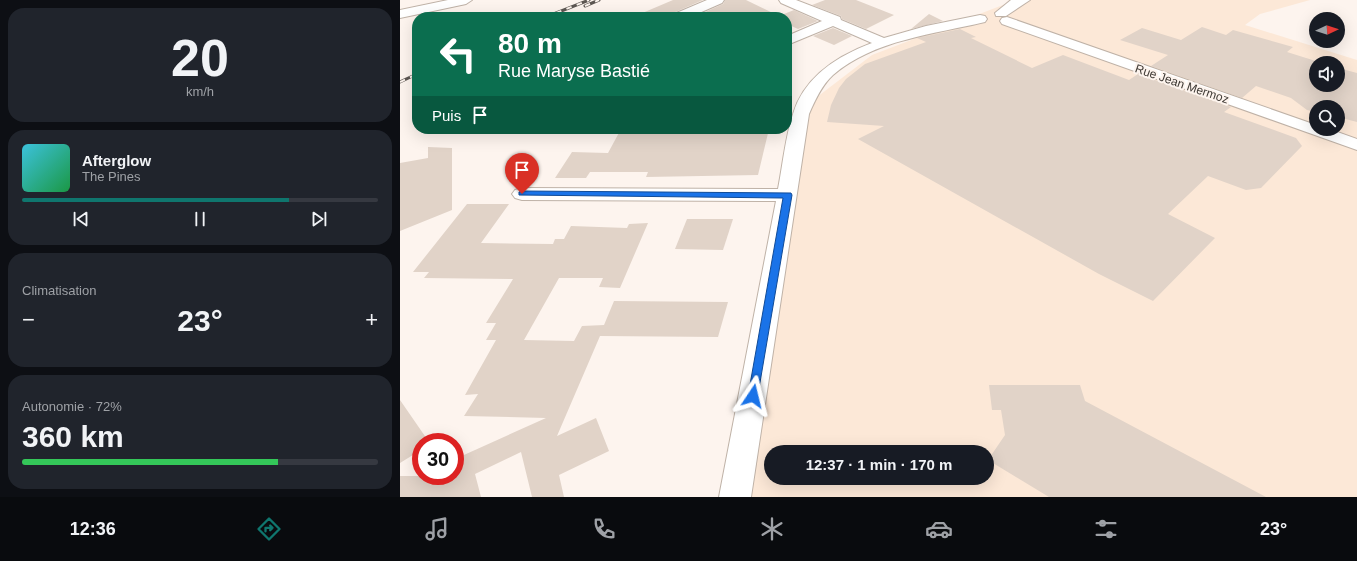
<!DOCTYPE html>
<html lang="fr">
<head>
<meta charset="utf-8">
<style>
	:root { --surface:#171b24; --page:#20242c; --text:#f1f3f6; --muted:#9ea1a6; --line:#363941; --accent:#0f766e }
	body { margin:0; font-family:Arial,sans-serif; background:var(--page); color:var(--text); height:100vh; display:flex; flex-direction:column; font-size:15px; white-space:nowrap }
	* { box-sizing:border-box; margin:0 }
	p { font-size:13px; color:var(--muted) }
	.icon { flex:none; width:22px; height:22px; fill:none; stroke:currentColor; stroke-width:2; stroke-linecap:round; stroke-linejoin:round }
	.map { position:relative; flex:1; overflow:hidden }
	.details { display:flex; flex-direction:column; gap:8px; padding:8px; background:#0d0f14; width:400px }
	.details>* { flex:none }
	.top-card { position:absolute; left:12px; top:12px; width:380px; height:122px; border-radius:16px; box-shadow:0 4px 16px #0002; background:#0b6e4f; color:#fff; overflow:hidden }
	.needle { width:26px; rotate:86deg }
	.controls { position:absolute; left:909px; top:12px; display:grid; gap:8px }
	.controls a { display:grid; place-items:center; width:36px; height:36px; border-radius:50%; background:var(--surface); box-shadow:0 4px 16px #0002; font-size:20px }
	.speed { position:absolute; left:12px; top:433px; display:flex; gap:8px; font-size:20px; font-weight:700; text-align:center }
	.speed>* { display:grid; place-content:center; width:52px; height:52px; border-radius:50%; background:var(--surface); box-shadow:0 4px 16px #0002; line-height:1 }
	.speed .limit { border:6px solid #d22; background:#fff; color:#111 }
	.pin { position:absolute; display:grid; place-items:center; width:34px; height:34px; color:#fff; margin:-41px -17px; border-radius:50% 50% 50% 0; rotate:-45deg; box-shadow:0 0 4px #0007 }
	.pin .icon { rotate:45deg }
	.me { position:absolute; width:44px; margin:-22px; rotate:10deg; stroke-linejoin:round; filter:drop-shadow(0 0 3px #0008) }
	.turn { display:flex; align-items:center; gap:14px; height:84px; padding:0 20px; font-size:18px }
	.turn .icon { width:52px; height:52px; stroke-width:2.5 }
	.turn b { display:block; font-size:28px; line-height:34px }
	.then { display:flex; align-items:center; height:38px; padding:0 20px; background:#0003; gap:8px; font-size:15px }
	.big { font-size:30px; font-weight:700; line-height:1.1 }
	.details .widget { flex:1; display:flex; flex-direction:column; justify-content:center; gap:6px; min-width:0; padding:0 14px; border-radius:16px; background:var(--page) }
	.details .dial { align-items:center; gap:0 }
	.dial b { font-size:52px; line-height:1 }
	.song { display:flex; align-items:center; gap:12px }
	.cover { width:48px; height:48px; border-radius:6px; background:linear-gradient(135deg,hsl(190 70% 55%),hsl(140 70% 35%)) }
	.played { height:4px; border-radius:2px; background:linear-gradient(90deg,var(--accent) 75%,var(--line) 75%) }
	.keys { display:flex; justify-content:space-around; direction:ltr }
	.heat { display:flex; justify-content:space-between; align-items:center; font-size:22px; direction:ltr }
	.charge { height:6px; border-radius:3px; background:linear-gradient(90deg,#34c759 72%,var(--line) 0) }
	.trip { position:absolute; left:364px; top:445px; width:230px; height:40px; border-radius:20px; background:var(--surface); box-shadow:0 4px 16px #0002; font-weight:700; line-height:40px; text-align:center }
	.menu { display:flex; height:64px; justify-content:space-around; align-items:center; background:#090b0e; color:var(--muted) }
	.menu .icon { width:28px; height:28px }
	.menu .current { color:var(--accent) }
	.menu b { font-size:18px; color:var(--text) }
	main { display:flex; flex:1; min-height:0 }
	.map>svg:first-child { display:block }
	.built { fill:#fce8d7; fill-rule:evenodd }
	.building { fill:#e1d3c8 }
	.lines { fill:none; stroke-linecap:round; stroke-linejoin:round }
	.street-casing { stroke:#bfb2a7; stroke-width:2 }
	.street { fill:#fff; fill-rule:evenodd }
	.rail-casing { stroke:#5d5752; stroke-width:3 }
	.rail { stroke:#fdf4ee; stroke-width:2; stroke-dasharray:5.5; stroke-linecap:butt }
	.route { fill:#1a73e8; stroke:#114b97 }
	.labels { text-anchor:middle; stroke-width:4; stroke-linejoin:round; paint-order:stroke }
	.far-street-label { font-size:12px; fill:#3f3a35; stroke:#fdf4ee }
</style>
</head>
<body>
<main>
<section class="details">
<div class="widget dial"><b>20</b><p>km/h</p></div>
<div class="widget">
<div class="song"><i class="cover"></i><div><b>Afterglow</b><p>The Pines</p></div></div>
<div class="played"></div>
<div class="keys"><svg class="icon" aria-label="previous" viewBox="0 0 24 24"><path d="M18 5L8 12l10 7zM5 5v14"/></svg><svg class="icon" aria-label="pause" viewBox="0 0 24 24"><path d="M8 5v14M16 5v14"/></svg><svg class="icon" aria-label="next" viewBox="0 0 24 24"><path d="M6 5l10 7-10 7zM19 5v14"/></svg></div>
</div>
<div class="widget"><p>Climatisation</p>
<div class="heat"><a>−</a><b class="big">23°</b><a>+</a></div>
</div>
<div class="widget"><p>Autonomie · 72%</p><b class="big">360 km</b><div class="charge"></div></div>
</section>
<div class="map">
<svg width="957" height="497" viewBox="0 0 957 497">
	<rect width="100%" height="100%" fill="#fdf4ee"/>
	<path class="built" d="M616,0H910L860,14L845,25L957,60V497H350L404,107L472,55ZM916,63H938V85H916ZM916,107H938V129H916ZM371,452H587V478H371Z"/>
	<g class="building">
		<path d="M273,0H303L273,13L271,17H233Z"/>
		<path d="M325,0H346L379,16L394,10L418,21L398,29L387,24V17H294L323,4Z"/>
		<path d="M425,0H456L494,15L466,29L442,19L441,16L412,5Z"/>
		<path d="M529,14L543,21L511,29Z"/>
		<path d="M802,27L826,35L833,30L893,47L887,52L922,63H916V85H938V68L957,73V122L938,117V107H916V112L907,110L891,98L856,86L842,98L751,66L768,55L720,40L742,28L781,40Z"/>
		<path d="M433,28L452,36L434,45L413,36Z"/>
		<path d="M560,29L576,37L571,38L632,68L663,55L729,80L738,74L831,107L824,112L896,138L902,146L861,188L846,190L808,176L768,214L815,238L753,301L699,274L458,139L484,126L427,122L431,105L439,88L446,79L465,64L526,42L517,38Z"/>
		<path d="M221,129H369L358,175L246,177L248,172H190L186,178H155L172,152L208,153Z"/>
		<path d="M28,147L52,148V210L0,231V163L28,158Z"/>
		<path d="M67,204H109L81,243L153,244L155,239H164L171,226L227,228L229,224L248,223L220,288L199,287L203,278H159L124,340L174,341L182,326L204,325L214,301L328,302L318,337L200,336L157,436L196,418L209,451L159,475L164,497H132L121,452L75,474L81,497H0V476H55V459L146,418L64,416L78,394L65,395L96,340H86L96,323H86L113,279L24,278L29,272H13Z"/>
		<path d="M287,219H333L323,250L275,249Z"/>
		<path d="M589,385H680L685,401L866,497H649L588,460L605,435L601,410H592Z"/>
		<path d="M0,400L29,442H21V450L0,463Z"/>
	</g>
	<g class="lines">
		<g class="street-casing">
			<g id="street">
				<path d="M48,0H72L66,4L0,18V10Z"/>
				<path d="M307,0H324L322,3L290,17H272L274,14Z"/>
				<path d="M379,0H396L440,17L441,20L484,38L526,26L580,15L585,16L587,19L585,22C535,34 473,40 433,75C422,85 415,100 409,114L351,497H319L376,201L122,200L115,198L112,194L115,190L122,188L378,189C383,164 385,138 393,114C404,77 437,56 472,43L433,26L387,45V36L422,21L381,3Z"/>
				<path d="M611,0H630L606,16H596L595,13Z"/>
				<path d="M607,17L916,125V129H929L957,139V150L602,24L600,21L602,18Z"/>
			</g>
		</g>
		<use href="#street" class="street"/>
		<g class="rail-casing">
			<g id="rail">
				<path d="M185,6L199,0"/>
				<path d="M146,17L189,0"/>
				<path d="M0,82L17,74"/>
			</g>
		</g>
		<use href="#rail" class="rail"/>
	</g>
	<path class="route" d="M122,191L391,193L392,195L357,400H349L348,396L383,198L119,195V192Z"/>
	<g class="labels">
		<g class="far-street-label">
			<text transform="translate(782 84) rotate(19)" y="4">Rue Jean Mermoz</text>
		</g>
	</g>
</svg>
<div class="controls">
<a><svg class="needle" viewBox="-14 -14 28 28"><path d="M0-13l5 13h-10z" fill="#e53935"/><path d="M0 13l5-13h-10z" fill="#9ea1a6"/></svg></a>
<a><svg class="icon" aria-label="sound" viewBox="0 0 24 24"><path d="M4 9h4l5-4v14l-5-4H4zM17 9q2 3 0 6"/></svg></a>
<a><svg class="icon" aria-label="search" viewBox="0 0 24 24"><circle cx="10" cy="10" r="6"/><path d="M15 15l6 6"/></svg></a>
</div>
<div class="speed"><div class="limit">30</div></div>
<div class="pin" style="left:122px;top:194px;background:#d93025"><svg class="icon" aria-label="arrive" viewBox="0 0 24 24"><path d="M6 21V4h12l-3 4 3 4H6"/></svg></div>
<svg class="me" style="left:353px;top:396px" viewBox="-20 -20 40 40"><path d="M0-17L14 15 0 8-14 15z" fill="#1a73e8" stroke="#fff" stroke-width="4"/></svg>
<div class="trip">12:37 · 1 min · 170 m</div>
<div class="top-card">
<div class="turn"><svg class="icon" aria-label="left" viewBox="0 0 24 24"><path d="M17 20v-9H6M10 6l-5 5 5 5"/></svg><div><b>80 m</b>Rue Maryse Bastié</div></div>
<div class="then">Puis<svg class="icon" aria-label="arrive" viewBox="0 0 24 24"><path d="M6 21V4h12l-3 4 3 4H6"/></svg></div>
</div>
</div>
</main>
<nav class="menu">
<b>12:36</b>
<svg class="icon current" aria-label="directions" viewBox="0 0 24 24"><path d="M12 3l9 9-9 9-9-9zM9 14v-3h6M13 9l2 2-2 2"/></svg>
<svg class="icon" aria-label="music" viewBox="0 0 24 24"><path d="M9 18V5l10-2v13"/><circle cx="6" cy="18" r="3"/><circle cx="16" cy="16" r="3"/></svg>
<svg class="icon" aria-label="phone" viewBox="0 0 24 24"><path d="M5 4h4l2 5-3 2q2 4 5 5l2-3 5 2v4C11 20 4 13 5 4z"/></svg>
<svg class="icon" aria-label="climate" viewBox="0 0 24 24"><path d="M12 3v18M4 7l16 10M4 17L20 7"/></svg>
<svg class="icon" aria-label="car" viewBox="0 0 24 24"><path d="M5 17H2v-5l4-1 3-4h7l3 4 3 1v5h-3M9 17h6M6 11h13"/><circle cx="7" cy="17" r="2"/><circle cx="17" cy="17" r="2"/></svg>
<svg class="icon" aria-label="filters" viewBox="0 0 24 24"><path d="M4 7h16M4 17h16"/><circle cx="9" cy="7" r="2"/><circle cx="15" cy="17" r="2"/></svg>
<b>23°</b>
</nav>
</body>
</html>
